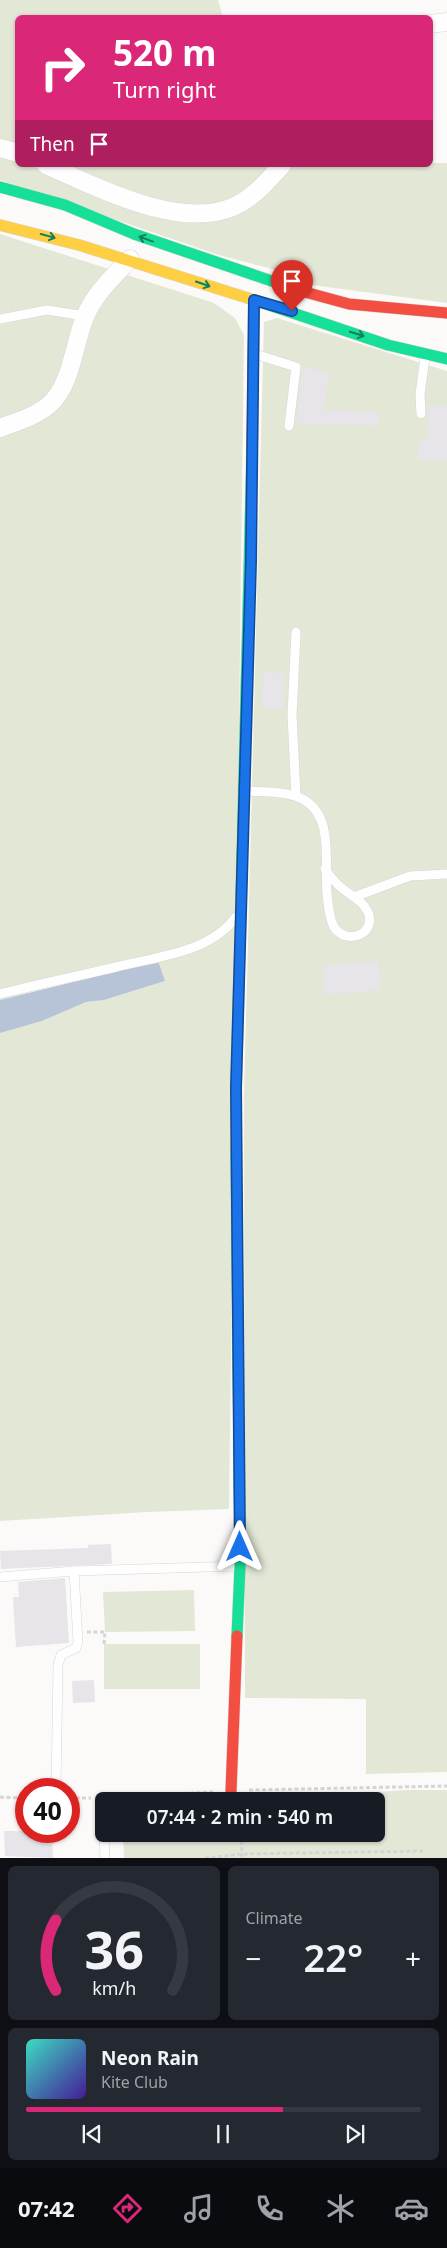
<!DOCTYPE html>
<html lang="en">
<head>
<meta charset="utf-8">
<style>
	:root { --surface:#171b24; --page:#242831; --text:#f1f3f6; --muted:#9ea1a6; --line:#363941; --accent:#db2777 }
	body { margin:0; font-family:"Noto Sans",sans-serif; background:var(--page); color:var(--text); height:100vh; display:flex; flex-direction:column; font-size:19px; white-space:nowrap }
	* { box-sizing:border-box; margin:0 }
	p { font-size:16px; color:var(--muted) }
	.icon { flex:none; width:28px; height:28px; fill:none; stroke:currentColor; stroke-width:2; stroke-linecap:round; stroke-linejoin:round }
	.map { position:relative; height:1858px; overflow:hidden }
	.panel { display:flex; flex-direction:column; gap:8px; padding:8px; background:#0d0f14; flex:1 }
	.panel>* { flex:none }
	.guide { position:absolute; left:15px; top:15px; width:418px; height:152px; border-radius:8px; box-shadow:0 1px 4px #0004; background:#db2777; color:#fff; overflow:hidden }
	.speed { position:absolute; left:15px; top:1778px; display:flex; gap:10px; font-size:25px; font-weight:700; text-align:center }
	.speed>* { display:grid; place-content:center; width:65px; height:65px; border-radius:50%; background:var(--surface); box-shadow:0 1px 4px #0004; line-height:1 }
	.speed .limit { border:8px solid #d22; background:#fff; color:#111 }
	.pin { position:absolute; display:grid; place-items:center; width:42px; height:42px; color:#fff; margin:-51px -21px; border-radius:50% 50% 50% 0; rotate:-45deg; box-shadow:0 0 5px #0007 }
	.pin .icon { rotate:45deg }
	.me { position:absolute; width:55px; margin:-28px; rotate:0deg; stroke-linejoin:round; filter:drop-shadow(0 0 4px #0008) }
	.turn { display:flex; align-items:center; gap:18px; height:105px; padding:0 15px; font-size:22px }
	.turn .icon { width:65px; height:65px; stroke-width:2.5 }
	.turn b { display:block; font-size:35px; line-height:42px }
	.then { display:flex; align-items:center; height:48px; padding:0 15px; background:#0003; gap:10px; font-size:19px }
	.big { font-size:38px; font-weight:600; line-height:1.1 }
	.panel .widget { flex:1; display:flex; flex-direction:column; justify-content:center; gap:8px; min-width:0; padding:0 18px; border-radius:8px; background:var(--page) }
	.panel .dial { align-items:center; gap:0 }
	.dial svg { height:130px; overflow:visible; fill:none; stroke:var(--line); stroke-width:7; stroke-linecap:round; text-anchor:middle }
	.dial text { fill:var(--text); stroke:none }
	.song { display:flex; align-items:center; gap:15px }
	.cover { width:60px; height:60px; border-radius:8px; background:linear-gradient(135deg,hsl(170 70% 55%),hsl(260 70% 35%)) }
	.played { height:5px; border-radius:2px; background:linear-gradient(90deg,var(--accent) 65%,var(--line) 65%) }
	.keys { display:flex; justify-content:space-around; direction:ltr }
	.heat { display:flex; justify-content:space-between; align-items:center; font-size:28px; direction:ltr }
	.panel .tiles { flex:1; display:grid; gap:8px; grid-template-columns:1fr 1fr }
	.widget:last-child { grid-column:span 2 }
	.trip { position:absolute; left:95px; top:1792px; width:290px; height:50px; border-radius:8px; background:var(--surface); box-shadow:0 1px 4px #0004; font-weight:600; line-height:50px; text-align:center }
	.menu { display:flex; height:80px; justify-content:space-around; align-items:center; background:#090b0e; color:var(--muted) }
	.menu .icon { width:35px; height:35px }
	.menu .current { color:var(--accent) }
	.menu b { font-size:22px; color:var(--text) }
	.map>svg:first-child { display:block }
	.green { fill:#e3e7d6 }
	.water { fill:#b7c3d6 }
	.building { fill:#e7e4ea }
	.lines { fill:none; stroke-linecap:round; stroke-linejoin:round }
	.lane-casing { stroke:#d9d6d4; stroke-width:10 }
	.street-casing { stroke:#d9d6d4; stroke-width:19 }
	.fast-casing { stroke:#d9d6d4; stroke-width:12 }
	.slow-casing { stroke:#d9d6d4; stroke-width:12 }
	.jam-casing { stroke:#d9d6d4; stroke-width:12 }
	.path { stroke:#d6d5d5; stroke-width:3; stroke-dasharray:4 2.5; stroke-linecap:butt }
	.lane { stroke:#fffefe; stroke-width:9 }
	.street { stroke:#fffefe; stroke-width:18 }
	.fast { stroke:#16e098; stroke-width:11 }
	.slow { stroke:#ffcf43; stroke-width:11 }
	.jam { stroke:#f24e42; stroke-width:11 }
	.oneway { stroke:#138058 }
	.route-casing { stroke:#114b97; stroke-width:12 }
	.route { stroke:#1a73e8; stroke-width:9 }
</style>
</head>
<body>
<div class="map">
<svg width="447" height="1858" viewBox="0 0 447 1858">
	<rect width="100%" height="100%" fill="#fcfaf8"/>
	<g class="green">
		<path d="M0,0H218L223,17L18,18L17,146L0,141Z"/>
		<path d="M0,157L17,160L18,165H30L92,191L214,219L289,165H430V163H447V303L312,285L299,276L219,255L0,180Z"/>
		<path d="M65,165H274C260,178 247,193 229,201C178,222 112,185 65,165Z"/>
		<path d="M0,234L214,303L235,318L244,335L229,1509L147,1512L0,1521V1033L42,1021L86,1002L104,1000L165,981L103,973L0,1000Z"/>
		<path d="M277,318L447,371V1772L366,1774V1699L245,1698L244,1095L264,322Z"/>
		<path d="M194,1590L195,1631L105,1632L103,1592Z"/>
		<rect x="104" y="1644" width="96" height="45"/>
		<path d="M409,1790H447V1858H124L123,1834H376V1801H229Z"/>
	</g>
	<path class="water" d="M158,961L165,981L104,1000L86,1002L42,1021L0,1033V1000Z"/>
	<g class="building">
		<path d="M303,367L330,372L323,410L379,412L378,426L296,423Z"/>
		<path d="M429,406H447V461L418,460L419,438L428,439Z"/>
		<path d="M263,672L284,673L283,709L262,708Z"/>
		<path d="M378,961L380,990L325,995L323,966Z"/>
		<path d="M111,1544L112,1564L1,1569L0,1551L88,1548V1545Z"/>
		<path d="M65,1578L69,1643L16,1647L13,1597H19L18,1582Z"/>
		<path d="M94,1680L95,1702L73,1703L72,1681Z"/>
		<path d="M4,1831H52L53,1858L5,1856Z"/>
	</g>
	<g class="lines">
		<g class="lane-casing">
			<g id="lane">
				<path d="M0,319L47,310L85,316"/>
				<path d="M255,354L296,367L289,426"/>
				<path d="M421,414L420,394L425,358"/>
				<path d="M246,791C261,792 280,791 295,796C336,809 324,860 327,893C328,904 329,918 334,927C346,946 377,934 368,912C363,901 352,896 343,889C335,883 330,876 325,869"/>
				<path d="M296,796L292,715L296,632"/>
				<path d="M354,897L410,876L447,874"/>
				<path d="M0,994C39,984 78,976 116,967C155,957 209,953 235,918"/>
				<path d="M0,1577L74,1571L240,1566"/>
				<path d="M56,1789L58,1665L61,1655L76,1648L78,1642L74,1571"/>
				<path d="M102,1798L104,1829"/>
				<path d="M104,1834L105,1858"/>
			</g>
		</g>
		<g class="street-casing">
			<g id="street">
				<path d="M430,24L447,22"/>
				<path d="M0,148L18,153"/>
				<path d="M46,165C97,187 178,230 233,207C254,198 267,181 282,165"/>
				<path d="M0,428C16,422 36,416 49,405C72,385 74,343 85,317C94,294 114,276 130,259"/>
			</g>
		</g>
		<g class="fast-casing">
			<g id="fast">
				<path d="M0,187L65,205L134,234L301,291"/>
				<path d="M254,300L388,345L447,359"/>
				<path d="M241,897L252,449"/>
				<path d="M236,1148L240,1566L237,1636"/>
			</g>
		</g>
		<g class="slow-casing">
			<g id="slow">
				<path d="M0,225L79,245L254,300"/>
				<path d="M236,1148V1089L241,897"/>
			</g>
		</g>
		<g class="jam-casing">
			<g id="jam">
				<path d="M301,291L349,304L447,313"/>
				<path d="M252,449L254,300"/>
				<path d="M231,1791L237,1636"/>
			</g>
		</g>
		<g class="path">
			<path d="M87,1632H105L104,1644"/>
			<path d="M249,1790L447,1786"/>
			<path d="M0,1797L26,1798"/>
			<path d="M112,1797L213,1792"/>
			<path d="M69,1798H91"/>
			<path d="M241,1834L242,1858"/>
			<path d="M205,1858L242,1854L423,1851"/>
		</g>
		<use href="#lane" class="lane"/>
		<use href="#street" class="street"/>
		<use href="#fast" class="fast"/>
		<use href="#slow" class="slow"/>
		<use href="#jam" class="jam"/>
	</g>
	<defs><path id="oneway-shaft" d="M-6 0H5M1.5-3L5.5 0L1.5 3" fill="none" stroke-width="1.6" stroke-linecap="round" stroke-linejoin="round" transform="scale(1.25)"/></defs>
	<g class="oneway">
		<use href="#oneway-shaft" transform="translate(48 236) rotate(15)"/>
		<use href="#oneway-shaft" transform="translate(146 239) rotate(-160)"/>
		<use href="#oneway-shaft" transform="translate(203 284) rotate(19)"/>
		<use href="#oneway-shaft" transform="translate(357 334) rotate(17)"/>
	</g>
	<g class="lines">
		<g class="route-casing">
			<path id="route" d="M240,1547L236,1088L251,561L254,300L292,311"/>
		</g>
		<use href="#route" class="route"/>
	</g>
</svg>
<div class="speed"><div class="limit">40</div></div>
<div class="pin" style="left:292px;top:311px;background:#d93025"><svg class="icon" aria-label="arrive" viewBox="0 0 24 24"><path d="M6 21V4h12l-3 4 3 4H6"/></svg></div>
<svg class="me" style="left:240px;top:1547px" viewBox="-20 -20 40 40"><path d="M0-17L14 15 0 8-14 15z" fill="#1a73e8" stroke="#fff" stroke-width="4"/></svg>
<div class="trip">07:44 · 2 min · 540 m</div>
<div class="guide">
<div class="turn"><svg class="icon" aria-label="right" viewBox="0 0 24 24"><path d="M7 20v-9h11M14 6l5 5-5 5"/></svg><div><b>520 m</b>Turn right</div></div>
<div class="then">Then<svg class="icon" aria-label="arrive" viewBox="0 0 24 24"><path d="M6 21V4h12l-3 4 3 4H6"/></svg></div>
</div>
</div>
<section class="panel">
<div class="tiles">
<div class="widget dial"><svg viewBox="0 0 100 80">
<path d="M14 69A42 42 0 1 1 86 69"/>
<path d="M14 69A42 42 0 0 1 14 26" stroke="#db2777"/>
<text x="50" y="56" font-size="32" font-weight="700">36</text>
<text x="50" y="72" font-size="11">km/h</text>
</svg></div>
<div class="widget"><p>Climate</p>
<div class="heat"><a>−</a><b class="big">22°</b><a>+</a></div>
</div>
<div class="widget">
<div class="song"><i class="cover"></i><div><b>Neon Rain</b><p>Kite Club</p></div></div>
<div class="played"></div>
<div class="keys"><svg class="icon" aria-label="previous" viewBox="0 0 24 24"><path d="M18 5L8 12l10 7zM5 5v14"/></svg><svg class="icon" aria-label="pause" viewBox="0 0 24 24"><path d="M8 5v14M16 5v14"/></svg><svg class="icon" aria-label="next" viewBox="0 0 24 24"><path d="M6 5l10 7-10 7zM19 5v14"/></svg></div>
</div>
</div>
</section>
<nav class="menu">
<b>07:42</b>
<svg class="icon current" aria-label="directions" viewBox="0 0 24 24"><path d="M12 3l9 9-9 9-9-9zM9 14v-3h6M13 9l2 2-2 2"/></svg>
<svg class="icon" aria-label="music" viewBox="0 0 24 24"><path d="M9 18V5l10-2v13"/><circle cx="6" cy="18" r="3"/><circle cx="16" cy="16" r="3"/></svg>
<svg class="icon" aria-label="phone" viewBox="0 0 24 24"><path d="M5 4h4l2 5-3 2q2 4 5 5l2-3 5 2v4C11 20 4 13 5 4z"/></svg>
<svg class="icon" aria-label="climate" viewBox="0 0 24 24"><path d="M12 3v18M4 7l16 10M4 17L20 7"/></svg>
<svg class="icon" aria-label="car" viewBox="0 0 24 24"><path d="M5 17H2v-5l4-1 3-4h7l3 4 3 1v5h-3M9 17h6M6 11h13"/><circle cx="7" cy="17" r="2"/><circle cx="17" cy="17" r="2"/></svg>
</nav>
</body>
</html>
